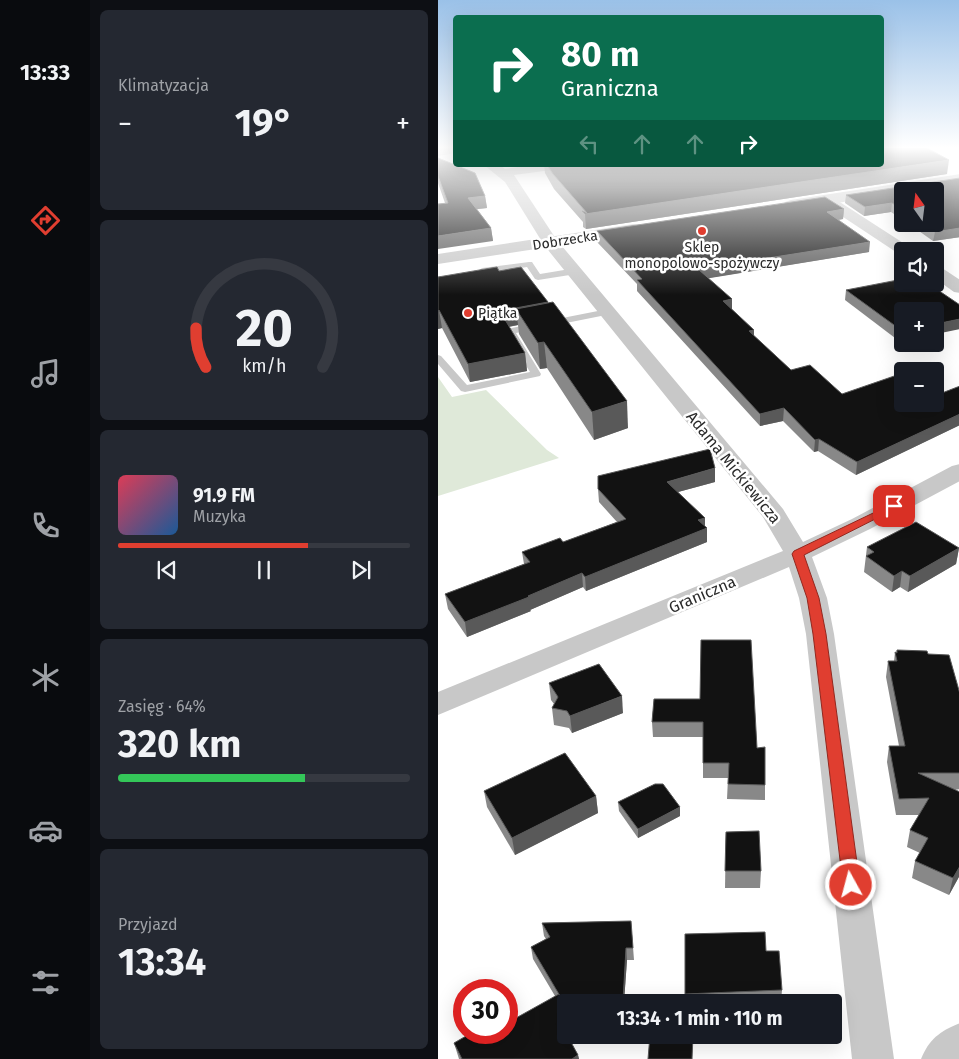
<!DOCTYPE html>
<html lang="pl">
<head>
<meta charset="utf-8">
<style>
	:root { --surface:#171b24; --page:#242831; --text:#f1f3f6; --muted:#9ea1a6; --line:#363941; --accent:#e03e30 }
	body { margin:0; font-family:"Fira Sans",sans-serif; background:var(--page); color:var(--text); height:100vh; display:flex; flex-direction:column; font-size:19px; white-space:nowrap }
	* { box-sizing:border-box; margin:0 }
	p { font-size:16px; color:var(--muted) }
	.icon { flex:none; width:28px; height:28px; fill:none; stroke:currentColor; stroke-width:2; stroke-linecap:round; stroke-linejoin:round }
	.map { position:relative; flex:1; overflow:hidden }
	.panel { display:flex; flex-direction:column; gap:10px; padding:10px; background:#0d0f14; width:348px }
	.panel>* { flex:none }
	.guide { position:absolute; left:15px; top:15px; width:431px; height:152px; border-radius:5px; box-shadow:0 5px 20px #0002; background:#0b6e4f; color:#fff; overflow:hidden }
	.needle { width:32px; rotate:346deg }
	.fabs { position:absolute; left:456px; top:182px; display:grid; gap:10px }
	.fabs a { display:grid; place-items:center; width:50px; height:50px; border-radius:5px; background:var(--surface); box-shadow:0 5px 20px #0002; font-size:25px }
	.speed { position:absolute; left:15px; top:979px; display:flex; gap:10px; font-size:25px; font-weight:700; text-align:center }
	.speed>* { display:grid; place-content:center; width:65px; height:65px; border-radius:50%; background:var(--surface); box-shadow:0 5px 20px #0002; line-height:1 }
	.speed .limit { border:8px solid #d22; background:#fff; color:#111 }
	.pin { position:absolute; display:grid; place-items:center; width:42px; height:42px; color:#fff; margin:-21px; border-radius:10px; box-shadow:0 2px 8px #0006 }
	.me { position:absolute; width:55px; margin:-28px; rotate:353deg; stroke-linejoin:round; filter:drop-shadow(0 0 4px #0008) }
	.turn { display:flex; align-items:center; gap:18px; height:105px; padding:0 25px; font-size:22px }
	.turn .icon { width:65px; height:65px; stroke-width:2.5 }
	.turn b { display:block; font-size:35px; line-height:42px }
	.lanes { display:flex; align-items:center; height:48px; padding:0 25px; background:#0003; justify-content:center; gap:25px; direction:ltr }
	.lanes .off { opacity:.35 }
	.big { font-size:38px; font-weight:700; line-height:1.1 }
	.panel .tile { flex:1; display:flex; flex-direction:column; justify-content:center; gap:8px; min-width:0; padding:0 18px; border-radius:8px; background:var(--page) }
	.panel .dial { align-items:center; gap:0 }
	.dial svg { height:130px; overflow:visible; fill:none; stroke:var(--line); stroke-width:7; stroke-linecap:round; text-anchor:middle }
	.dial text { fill:var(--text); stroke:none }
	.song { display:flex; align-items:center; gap:15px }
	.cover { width:60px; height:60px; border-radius:8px; background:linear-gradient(135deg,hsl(350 70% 55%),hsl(210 70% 35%)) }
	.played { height:5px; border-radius:2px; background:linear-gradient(90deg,var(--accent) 65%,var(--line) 65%) }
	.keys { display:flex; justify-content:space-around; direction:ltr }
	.heat { display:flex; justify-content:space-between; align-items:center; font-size:28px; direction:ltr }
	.charge { height:8px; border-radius:4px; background:linear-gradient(90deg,#34c759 64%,var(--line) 0) }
	.trip { position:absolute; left:119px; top:994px; width:285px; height:50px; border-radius:5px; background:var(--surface); box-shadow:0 5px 20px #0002; font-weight:700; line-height:50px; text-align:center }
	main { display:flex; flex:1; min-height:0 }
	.menu { display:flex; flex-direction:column; width:90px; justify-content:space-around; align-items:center; background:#090b0e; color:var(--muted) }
	.menu .icon { width:35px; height:35px }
	.menu .on { color:var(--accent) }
	.menu b { font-size:22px; color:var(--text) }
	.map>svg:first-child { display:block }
	.green { fill:#dfe9d9 }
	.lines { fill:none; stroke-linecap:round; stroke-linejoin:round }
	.service { fill:#c8c8c8; fill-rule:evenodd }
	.minor { fill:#c8c8c8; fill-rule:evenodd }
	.tertiary { fill:#c8c8c8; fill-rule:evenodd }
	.wall { fill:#888 }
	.shaded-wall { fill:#595959 }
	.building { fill:#121212; stroke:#595959 }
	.route { fill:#e03e30; stroke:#92281f }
	.poi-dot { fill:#e03e30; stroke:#fff; stroke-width:2 }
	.labels { text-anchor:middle; stroke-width:5; stroke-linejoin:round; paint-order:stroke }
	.far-street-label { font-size:14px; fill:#2b2b2b; stroke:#fff }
	.far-poi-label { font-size:14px; fill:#2b2b2b; stroke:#fff }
	.street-label { font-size:16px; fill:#2b2b2b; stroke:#fff }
</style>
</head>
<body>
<main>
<nav class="menu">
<b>13:33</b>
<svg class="icon on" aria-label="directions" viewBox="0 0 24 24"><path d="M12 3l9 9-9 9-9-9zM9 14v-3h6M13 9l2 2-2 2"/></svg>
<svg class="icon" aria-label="music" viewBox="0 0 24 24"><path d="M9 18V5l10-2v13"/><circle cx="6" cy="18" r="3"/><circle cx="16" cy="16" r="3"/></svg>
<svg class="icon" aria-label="phone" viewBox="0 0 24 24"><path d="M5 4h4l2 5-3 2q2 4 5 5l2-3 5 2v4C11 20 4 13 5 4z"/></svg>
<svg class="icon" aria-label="climate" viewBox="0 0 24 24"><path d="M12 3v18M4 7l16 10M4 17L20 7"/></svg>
<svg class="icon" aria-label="car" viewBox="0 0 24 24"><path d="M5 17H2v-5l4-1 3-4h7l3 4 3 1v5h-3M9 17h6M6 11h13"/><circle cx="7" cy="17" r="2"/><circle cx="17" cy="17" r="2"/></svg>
<svg class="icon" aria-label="filters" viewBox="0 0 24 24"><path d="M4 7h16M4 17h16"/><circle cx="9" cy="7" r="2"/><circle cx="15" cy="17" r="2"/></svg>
</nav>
<section class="panel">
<div class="tile"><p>Klimatyzacja</p>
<div class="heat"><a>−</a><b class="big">19°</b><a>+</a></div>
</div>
<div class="tile dial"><svg viewBox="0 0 100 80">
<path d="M14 69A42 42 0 1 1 86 69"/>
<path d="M14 69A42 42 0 0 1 8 45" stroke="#e03e30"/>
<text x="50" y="56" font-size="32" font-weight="700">20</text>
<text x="50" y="72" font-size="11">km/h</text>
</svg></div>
<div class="tile">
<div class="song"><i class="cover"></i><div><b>91.9 FM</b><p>Muzyka</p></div></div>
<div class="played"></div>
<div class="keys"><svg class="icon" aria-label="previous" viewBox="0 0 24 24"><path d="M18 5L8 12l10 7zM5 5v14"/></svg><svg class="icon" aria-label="pause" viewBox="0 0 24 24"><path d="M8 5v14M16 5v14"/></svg><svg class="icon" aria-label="next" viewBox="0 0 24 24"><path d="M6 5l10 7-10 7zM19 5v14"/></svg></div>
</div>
<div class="tile"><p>Zasięg · 64%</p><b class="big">320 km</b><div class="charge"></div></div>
<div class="tile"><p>Przyjazd</p><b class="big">13:34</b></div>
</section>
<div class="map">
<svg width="522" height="1059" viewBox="0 0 522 1059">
	<rect width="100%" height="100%" fill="#fff"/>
	<path class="green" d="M0,377L14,397L48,390L109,450L121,458L0,496Z"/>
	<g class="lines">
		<g class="service">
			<path d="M91,262H94L102,274L138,268L142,271L138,274L100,280L97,279L89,267L44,274L40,271L44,268Z"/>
			<path d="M170,309L173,310V314L78,333L103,374L102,376L27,392L23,391L0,364V355L3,356L29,385L92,372L67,331L69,329Z"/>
		</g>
		<g class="minor">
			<path d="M18,147V153L0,156V148Z"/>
			<path d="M46,165H62L67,169L92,165H128L121,169L76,175L118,239L345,509L365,542L414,519L514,466L522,464V481L432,529L374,557L389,598L396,634L456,1059H414L368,634L361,598L351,567L0,715V692L345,551L325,517L106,245L67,182Z"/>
			<path d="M389,196L394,197L473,248L475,251H465V255L461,254L384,203L382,200L384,197Z"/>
			<path d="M498,267L504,268L522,280V293L516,292L498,279Z"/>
			<path d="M522,1023V1059H483C491,1039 502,1031 522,1023Z"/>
		</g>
		<g class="tertiary">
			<path d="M522,174V184L353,210L347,208L345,205L347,202L353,200Z"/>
			<path d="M196,224L202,225L205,229L202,233L0,264V254Z"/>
		</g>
	</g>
	<g class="wall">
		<path d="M0,158L47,196L49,208L39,209L53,228L55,241L7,203L0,183Z"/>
		<path d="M106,165H444L509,174L148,229L145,227V222L116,189L107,173Z"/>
		<path d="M522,178V237L495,241L471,224H498L465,191V220L453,212L426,216L407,203L408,195Z"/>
		<path d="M406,209L405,219L400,220L431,252L270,278L294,310L316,336L353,370L404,394L504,393L522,386V425L418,475L380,451L376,452L345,421L322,426L199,291V284L159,242V231Z"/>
		<path d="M61,271L110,303L190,428L156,440L109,368L102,369L81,334L80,325L71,327L87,353L89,371L32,382L4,328L0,329V277Z"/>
		<path d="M408,290L465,311V340L461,341L407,300Z"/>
		<path d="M277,482L240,492L267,518V526L269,542L148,591L145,587L92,610L93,611L29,637L10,609L7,594L86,564L84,552L125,542L179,522L161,502L160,489Z"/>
		<path d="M429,547L521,548L518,564L470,592L462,587L454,592L426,572Z"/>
		<path d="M459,650L490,654L522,694V789L516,790L522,792V875L511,895L474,878L477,861L482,853L469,847L472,830L481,815H458L449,762L451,746H461L448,677L450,661H456L457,652L458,653Z"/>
		<path d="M111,683L185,713L134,733L131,728L116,725L114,708L116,704L113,700Z"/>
		<path d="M216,699L319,748L327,785V800L289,799L290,778H265V737H215L214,722Z"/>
		<path d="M46,791L158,796L160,813L77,855L49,807Z"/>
		<path d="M180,802L242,816L200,838L181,811Z"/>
		<path d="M288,832L323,871L322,888H287Z"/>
		<path d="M193,921L196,960H189L186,1002H128V1035L142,1040L134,1044L140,1055L141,1059H21L16,1043L69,1032L117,996L95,959L93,947L108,939L106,936L104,923Z"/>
		<path d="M247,934L344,990L343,1002H247Z"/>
	</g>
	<g class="shaded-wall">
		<path d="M511,160L509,174L148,229L147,214Z"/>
		<path d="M47,196L49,208L32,210L30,198Z"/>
		<path d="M454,203L453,212L426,216L427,207Z"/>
		<path d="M406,209L405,219L388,222L389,212Z"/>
		<path d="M53,228L55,241L0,249V236Z"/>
		<path d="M522,228V237L495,241L497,232Z"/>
		<path d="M432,242L431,252L260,280V269Z"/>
		<path d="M294,299V310L285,301Z"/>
		<path d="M110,302L111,319L78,309L80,325L69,327L63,313L67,310Z"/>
		<path d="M1,310L4,328L0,329V311Z"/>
		<path d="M522,319V329L498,334V324Z"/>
		<path d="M316,330V342L311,331Z"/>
		<path d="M463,330H465V340L461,341Z"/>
		<path d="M106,342L109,368L102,369L100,343Z"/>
		<path d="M87,353L89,371L32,382L30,364Z"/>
		<path d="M189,401L190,428L156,440L154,412Z"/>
		<path d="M346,408L345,421L322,426V414Z"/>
		<path d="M522,414V425L418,475L419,462Z"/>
		<path d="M381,439L380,451L376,452L377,440Z"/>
		<path d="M277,468V482L229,495V482Z"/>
		<path d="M267,518V529L269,528V542L148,591L147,577L260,520Z"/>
		<path d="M521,548L518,564L470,592L472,576Z"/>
		<path d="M464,571L462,587L454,592L456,576Z"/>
		<path d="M144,573L145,587L92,610L93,611L29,637L27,622Z"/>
		<path d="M184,696L185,713L134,733L132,716Z"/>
		<path d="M158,796L160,813L77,855L74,838Z"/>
		<path d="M242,807V816L200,838V829Z"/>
		<path d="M522,866V875L511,895L515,878Z"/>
		<path d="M188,948L189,960L186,1002H185Z"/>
		<path d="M128,1030V1035H141L142,1040L129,1047L126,1031Z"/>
		<path d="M140,1055L141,1059H134Z"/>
	</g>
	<g class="building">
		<path d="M444,147H487L511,160L147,214L144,211L149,213L115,174L109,165H444Z"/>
		<path d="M0,158L37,173L47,196L30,198L53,228L0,236V204L10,203L0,176Z"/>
		<path d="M522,178V228L497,232L485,224H498V191H465V210L454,203L427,207L408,195Z"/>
		<path d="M387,197L406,209L389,212L432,242L260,269L294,299L285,301L316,330L311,331L353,370L372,365L404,394L465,373V404H498V389L504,393L522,386V414L419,462L381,439L377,440L346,408L322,414L199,280L204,279L159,231Z"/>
		<path d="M59,267L61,271L83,267L110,302L67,310L63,313L87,353L30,364L1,310L0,311V277Z"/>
		<path d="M465,279V284H491L522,305V319L498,324V311H465V330H463L408,290Z"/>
		<path d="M115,302L189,401L154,412L106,342L100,343L78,309Z"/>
		<path d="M272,449L277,468L229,482L267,518L260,520L269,528L147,577L144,573L90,596L91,597L27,622L7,594L92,562L84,552L122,538L125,542L188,519L160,489V476Z"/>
		<path d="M478,522L521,548L472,576L464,571L456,576L428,556L436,552L429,547Z"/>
		<path d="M263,640H313L319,748L327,747V785L290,784L291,763H265V722H214L216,699H262Z"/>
		<path d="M459,650L489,651L490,654L511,655L522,694V773H480L522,792V866L515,878L477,861L490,838L472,830L491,798L461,799L451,746H467L450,661H459L457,652L459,653Z"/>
		<path d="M161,664L184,696L132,716L129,711L114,708L120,697L111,683Z"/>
		<path d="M127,753L158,796L74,838L46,791Z"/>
		<path d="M217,784H225L242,807L200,829L180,802Z"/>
		<path d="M321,831L323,871H287L288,832Z"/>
		<path d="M193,921L195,948H188L185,1001H125L93,947L112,937L104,923Z"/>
		<path d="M327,932L328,951H341L344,990L247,994V934Z"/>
		<path d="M121,994L128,1005V1030L126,1031L128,1035H129L140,1055L134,1059H24L16,1043L35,1032H69V1023Z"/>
		<path d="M212,1035H255L254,1059H210Z"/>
	</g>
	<linearGradient id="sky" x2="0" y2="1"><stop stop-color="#9ac1e8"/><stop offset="0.5" stop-color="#fff"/><stop offset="1" stop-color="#fff" stop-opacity="0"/></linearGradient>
	<rect width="522" height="295" fill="url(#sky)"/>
	<path class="route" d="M456,503L461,506L459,508L366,555L381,598L388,634L422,885L419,890L413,892L408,890L405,885L375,634L369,598L354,554L356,551Z"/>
	<g class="poi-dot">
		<circle cx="264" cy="231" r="5"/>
		<circle cx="30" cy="313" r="5"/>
	</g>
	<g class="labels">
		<g class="far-street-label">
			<text transform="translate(127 240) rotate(-9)" y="5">Dobrzecka</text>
		</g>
		<g class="far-poi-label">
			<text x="264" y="252">Sklep<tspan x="264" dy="16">monopolowo-spożywczy</tspan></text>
			<text x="40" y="318" text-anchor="start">Piątka</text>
		</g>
		<g class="street-label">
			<text transform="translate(296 467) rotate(51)" y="6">Adama Mickiewicza</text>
			<text transform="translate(264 594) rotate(-23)" y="6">Graniczna</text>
		</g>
	</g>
</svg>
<div class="fabs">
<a><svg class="needle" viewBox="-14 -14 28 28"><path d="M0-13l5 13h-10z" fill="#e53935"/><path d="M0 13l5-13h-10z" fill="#9ea1a6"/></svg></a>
<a><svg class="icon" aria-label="sound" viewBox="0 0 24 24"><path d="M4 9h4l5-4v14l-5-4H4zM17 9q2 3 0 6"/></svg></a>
<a>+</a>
<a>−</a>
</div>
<div class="speed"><div class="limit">30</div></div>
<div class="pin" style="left:456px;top:506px;background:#d93025"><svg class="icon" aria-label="arrive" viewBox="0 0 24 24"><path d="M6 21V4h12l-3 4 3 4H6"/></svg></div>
<svg class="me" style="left:413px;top:885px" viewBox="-20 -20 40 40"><circle r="17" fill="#e03e30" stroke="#fff" stroke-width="3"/><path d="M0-11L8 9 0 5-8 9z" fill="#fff"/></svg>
<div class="trip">13:34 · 1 min · 110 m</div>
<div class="guide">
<div class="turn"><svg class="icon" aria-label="right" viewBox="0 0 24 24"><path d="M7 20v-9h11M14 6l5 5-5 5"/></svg><div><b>80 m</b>Graniczna</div></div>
<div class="lanes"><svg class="icon off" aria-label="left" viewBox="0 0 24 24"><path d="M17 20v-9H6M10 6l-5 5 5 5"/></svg><svg class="icon off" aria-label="ahead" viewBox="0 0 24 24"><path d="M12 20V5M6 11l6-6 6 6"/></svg><svg class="icon off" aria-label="ahead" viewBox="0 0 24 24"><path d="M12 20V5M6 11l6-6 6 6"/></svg><svg class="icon" aria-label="right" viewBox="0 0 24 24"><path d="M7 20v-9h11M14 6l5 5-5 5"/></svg></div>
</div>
</div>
</main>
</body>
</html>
